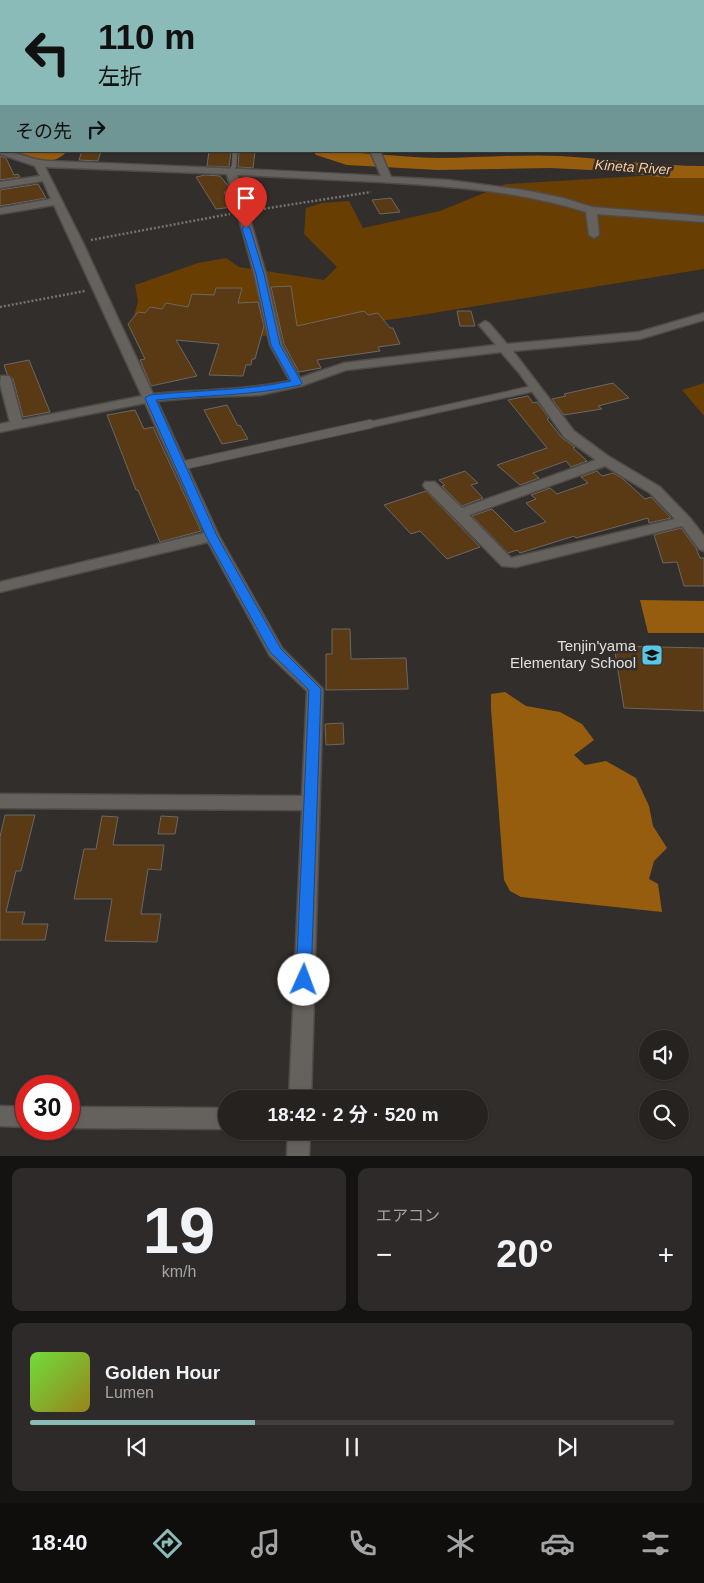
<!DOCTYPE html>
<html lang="ja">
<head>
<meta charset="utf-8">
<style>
	:root { --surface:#262220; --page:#2e2a29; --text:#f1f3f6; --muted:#a4a4a5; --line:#423f3e; --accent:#8bbbb9 }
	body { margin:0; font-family:Helvetica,"Noto Sans JP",sans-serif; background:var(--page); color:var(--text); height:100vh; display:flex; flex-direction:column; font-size:19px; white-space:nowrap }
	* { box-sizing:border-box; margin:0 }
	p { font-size:16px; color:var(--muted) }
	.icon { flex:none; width:28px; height:28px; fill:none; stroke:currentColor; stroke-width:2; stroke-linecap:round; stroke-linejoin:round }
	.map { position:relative; height:1156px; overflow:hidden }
	.details { display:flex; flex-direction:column; gap:12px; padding:12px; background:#151312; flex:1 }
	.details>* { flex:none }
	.hud { position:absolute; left:0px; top:0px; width:705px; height:152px; box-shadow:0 1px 4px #0004,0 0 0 1px var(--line); background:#8bbbb9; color:#111; overflow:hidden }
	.controls { position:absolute; left:639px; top:1030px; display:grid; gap:10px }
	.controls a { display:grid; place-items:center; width:50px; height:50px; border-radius:50%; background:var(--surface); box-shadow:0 1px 4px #0004,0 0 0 1px var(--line); font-size:25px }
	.speed { position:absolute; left:15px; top:1075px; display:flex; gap:10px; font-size:25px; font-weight:700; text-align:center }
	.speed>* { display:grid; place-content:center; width:65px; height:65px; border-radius:50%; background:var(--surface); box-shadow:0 1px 4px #0004,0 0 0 1px var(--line); line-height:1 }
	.speed .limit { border:8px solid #d22; background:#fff; color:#111 }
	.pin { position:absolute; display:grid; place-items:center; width:42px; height:42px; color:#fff; margin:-51px -21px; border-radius:50% 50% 50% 0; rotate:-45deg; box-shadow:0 0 5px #0007 }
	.pin .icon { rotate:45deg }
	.me { position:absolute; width:55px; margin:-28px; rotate:2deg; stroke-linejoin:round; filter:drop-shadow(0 0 4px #0008) }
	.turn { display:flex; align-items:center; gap:18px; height:105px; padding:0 15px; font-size:22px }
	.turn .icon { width:65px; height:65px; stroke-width:2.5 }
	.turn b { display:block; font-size:35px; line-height:42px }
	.then { display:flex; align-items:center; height:48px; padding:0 15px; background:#0003; gap:10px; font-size:19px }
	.big { font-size:38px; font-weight:700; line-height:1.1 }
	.details .card { flex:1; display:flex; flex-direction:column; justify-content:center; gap:8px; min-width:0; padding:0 18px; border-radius:10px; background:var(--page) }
	.details .dial { align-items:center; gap:0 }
	.dial b { font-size:65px; line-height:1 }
	.song { display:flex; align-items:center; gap:15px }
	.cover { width:60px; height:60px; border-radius:8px; background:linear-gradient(135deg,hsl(100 70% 55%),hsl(50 70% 35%)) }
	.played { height:5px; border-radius:2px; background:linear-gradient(90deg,var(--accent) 35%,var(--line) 35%) }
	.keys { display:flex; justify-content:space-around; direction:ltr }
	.heat { display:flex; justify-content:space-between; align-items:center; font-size:28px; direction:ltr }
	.details .tiles { flex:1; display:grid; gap:12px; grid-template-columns:1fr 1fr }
	.card:last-child { grid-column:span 2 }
	.trip { position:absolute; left:218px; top:1090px; width:270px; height:50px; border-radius:25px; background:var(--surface); box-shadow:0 1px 4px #0004,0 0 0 1px var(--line); font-weight:700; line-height:50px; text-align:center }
	.tab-bar { display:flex; height:80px; justify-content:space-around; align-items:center; background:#0f0e0d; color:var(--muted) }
	.tab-bar .icon { width:35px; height:35px }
	.tab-bar .active { color:var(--accent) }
	.tab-bar b { font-size:22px; color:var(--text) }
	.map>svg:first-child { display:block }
	.green { fill:#683e02 }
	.water { fill:#975d0e }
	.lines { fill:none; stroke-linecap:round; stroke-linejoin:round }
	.river { fill:#975d0e; fill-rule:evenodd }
	.building { fill:#593a15; stroke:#6b6763 }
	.service-far2-casing { stroke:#4e4b48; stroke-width:5.5 }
	.service-far1-casing { stroke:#4e4b48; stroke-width:8 }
	.service-casing { stroke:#4e4b48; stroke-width:10 }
	.minor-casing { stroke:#4e4b48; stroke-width:3 }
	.path { stroke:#74716e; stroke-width:2.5; stroke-dasharray:2 2; stroke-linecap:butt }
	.service-far2 { stroke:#65615d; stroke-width:4.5 }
	.service-far1 { stroke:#65615d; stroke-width:5.5 }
	.service { stroke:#65615d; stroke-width:8 }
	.minor { fill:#65615d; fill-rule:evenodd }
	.route { fill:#1a73e8; stroke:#114b97 }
	.labels { text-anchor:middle; stroke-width:5; stroke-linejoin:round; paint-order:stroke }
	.far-water-label { font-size:14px; font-style:italic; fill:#fac997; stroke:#322e2b }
	.poi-label { font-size:15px; fill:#e2e0de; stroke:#322e2b; text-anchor:end }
</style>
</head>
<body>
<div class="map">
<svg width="704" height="1156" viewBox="0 0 704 1156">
	<rect width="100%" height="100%" fill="#322e2b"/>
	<g class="green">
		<path d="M704,172V269L409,317L276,335L233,338L132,322L138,302L135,285L198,263L226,258L239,267L324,280L337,267L304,234L306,208L322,203L349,201L363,228L440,211L506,184Z"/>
		<path d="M704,383V416L682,390Z"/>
	</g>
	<g class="water">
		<path d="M640,600L704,601V633H648Z"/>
		<path d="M505,692L526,706L560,712L582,724L594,740L574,755L585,765L606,761L636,778L649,806L653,826L667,848L654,861L649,879L658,884L662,912L521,897L510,891L504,880L491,709V694Z"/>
	</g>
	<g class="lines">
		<g class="river">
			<path d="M18,151H67C57,165 28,165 18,151Z"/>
			<path d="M313,151C355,151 396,157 438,158C479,158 519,154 560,156C608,159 656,166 704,166V178H668L609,171L551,168L438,170L347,165L316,155Z"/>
		</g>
	</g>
	<g class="building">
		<path d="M82,151H101L98,161L79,160Z"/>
		<path d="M209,151H231L229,167L207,166Z"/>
		<path d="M239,151H255L253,168L238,167Z"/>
		<path d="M0,156L6,158L14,175L18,174L20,177L0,180Z"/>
		<path d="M205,175L220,176L229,187L230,192H224L233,207L216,209L196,177Z"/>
		<path d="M38,184L46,198L0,206V190Z"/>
		<path d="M391,198L400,212L380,214L372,200Z"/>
		<path d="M291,286L297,326L364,311L368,315L378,313L390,328H393L400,344L378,347L380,351L317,360L321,368L299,372L284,344L271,287Z"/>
		<path d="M216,288H242L238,303L258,302L264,326L255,359H252L251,365H246L243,376L209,375L219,344L176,340L197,376L151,386L140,360L145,359L128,324L138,312L145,313L150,307L162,309L166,303L188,307L192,294L214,295Z"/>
		<path d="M457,311H471L475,326H460Z"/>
		<path d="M29,360L50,412L23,417L13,379L7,374L4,365Z"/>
		<path d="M613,383L629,398L598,406L602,409L564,415L552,399L566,396L564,394Z"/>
		<path d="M528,396L533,403L537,402L549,418L547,419L562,438L575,447L573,448L587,461L571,467L566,461L533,473L539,478L520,485L497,465L547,448L508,400Z"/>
		<path d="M227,405L238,426L240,425L248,439L222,444L204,410Z"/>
		<path d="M135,410L144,429L153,427L201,531L160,542L138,490H136L107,415Z"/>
		<path d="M465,471L478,483L471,485L483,498L462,506L442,486L445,485L439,480Z"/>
		<path d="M597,471L602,476L613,473L622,478L645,499L651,497L671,518L649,523L648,518L576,538L574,536L520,553L517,550L508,553L472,516L492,509L515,532L546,522L526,503L536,499L531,495L550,488L557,494L588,483L581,477Z"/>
		<path d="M426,491L480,547L447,559L420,531L411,534L384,505Z"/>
		<path d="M681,528L696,548L700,558H704V586H684L677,562L663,563L654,535Z"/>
		<path d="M332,629H350L351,659L406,658L408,689L326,690V654H332Z"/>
		<path d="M614,646L704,648V711L624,708Z"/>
		<path d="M343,723L344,744L326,745L325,724Z"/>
		<path d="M5,815H35L21,871H16L6,912H25L22,924H48L45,940H0V837Z"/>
		<path d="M102,816L118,817L113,845H164L161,870L148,869L141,914H161L157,942L105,941L112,899H74L84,849H96Z"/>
		<path d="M161,816L178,817L175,834H158Z"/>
	</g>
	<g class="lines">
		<g class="service-far2-casing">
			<path id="service-far2" d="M231,172L234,166L235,151"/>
		</g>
		<g class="service-far1-casing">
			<path id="service-far1" d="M364,426L536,388"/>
		</g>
		<g class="service-casing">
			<path id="service" d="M180,466L370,424"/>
		</g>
		<g class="minor-casing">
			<g id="minor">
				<path d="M585,0H593L594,1H586Z"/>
				<path d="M0,69L1,70V75H0Z"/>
				<path d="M1,148V151C18,151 32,161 49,161C160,165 270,170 381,176L370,151H380L391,177L447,180L524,190L563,198L592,207L704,216V222L597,214L599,235L594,238L589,235L586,212C519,191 450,186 380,182C332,180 285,177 237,175L266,274L282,345L300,378L344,363L496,345L479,325L485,321L489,323L507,344L639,332L704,313V320L640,339L513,351L574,431L608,456L660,487L690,518L704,536V551L699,549L682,526L516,567L502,566L425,488L423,485L425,482H435L462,508L596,460L564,437L520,374L501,352L346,370L301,386L260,395L203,397L157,401L219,536L282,648L323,689L311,1099H289L302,810L0,808V794L302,796L307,691L270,656L208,542L0,592V582L204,533L145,403L0,432V424L10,422L0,384L1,376H9L11,379L22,420L142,396L54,205L0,214V208L51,199L43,181L0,188V182L40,176L35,166L0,154ZM45,167L227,174L254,274L270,345L290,381C245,390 199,390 153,394L83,243ZM605,466L650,493L675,519L511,558L469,515Z"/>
				<path d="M0,1106L26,1107V1127L0,1126Z"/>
				<path d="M69,1107L226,1108V1129L69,1128Z"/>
				<path d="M288,1131H310L309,1156H287Z"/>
			</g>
		</g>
		<g class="path">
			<path d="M256,210L371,192"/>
			<path d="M91,240L230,214"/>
			<path d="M0,307L85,291"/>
		</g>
		<use href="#service-far2" class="service-far2"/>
		<use href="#service-far1" class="service-far1"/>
		<use href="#service" class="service"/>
		<use href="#minor" class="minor"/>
	</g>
	<path class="route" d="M246,225L250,228L264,274L280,345L302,383L300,385C253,396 204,395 156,400L217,536L281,649L321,689L311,980L309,985L304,987L298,985L296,980L309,690L270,652L206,536L145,398L150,395C197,390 245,391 291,381L271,345L256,274L242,228Z"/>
	<defs>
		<g id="school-square" transform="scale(1.125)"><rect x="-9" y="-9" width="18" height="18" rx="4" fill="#59c8e4" stroke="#322e2b"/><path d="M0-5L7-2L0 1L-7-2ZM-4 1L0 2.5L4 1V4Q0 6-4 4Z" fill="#111"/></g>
	</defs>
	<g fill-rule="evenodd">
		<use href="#school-square" x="652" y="655"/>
	</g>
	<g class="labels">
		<g class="far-water-label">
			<text transform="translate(633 167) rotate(4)" y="5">Kineta River</text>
		</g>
		<g class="poi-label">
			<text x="636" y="651">Tenjin'yama<tspan x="636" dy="17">Elementary School</tspan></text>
		</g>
	</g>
</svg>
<div class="controls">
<a><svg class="icon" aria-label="sound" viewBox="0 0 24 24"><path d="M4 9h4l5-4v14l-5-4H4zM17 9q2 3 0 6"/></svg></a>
<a><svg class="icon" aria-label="search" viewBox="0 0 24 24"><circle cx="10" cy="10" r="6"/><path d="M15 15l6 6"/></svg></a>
</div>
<div class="speed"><div class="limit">30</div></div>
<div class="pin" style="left:246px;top:228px;background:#d93025"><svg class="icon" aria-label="arrive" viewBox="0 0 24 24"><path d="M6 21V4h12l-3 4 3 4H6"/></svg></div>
<svg class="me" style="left:304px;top:980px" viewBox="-20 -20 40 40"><circle r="19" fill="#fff"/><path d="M0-13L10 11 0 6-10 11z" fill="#1a73e8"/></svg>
<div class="trip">18:42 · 2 分 · 520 m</div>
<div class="hud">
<div class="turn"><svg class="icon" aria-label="left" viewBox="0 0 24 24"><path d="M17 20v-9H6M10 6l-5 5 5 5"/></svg><div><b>110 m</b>左折</div></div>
<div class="then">その先<svg class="icon" aria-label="right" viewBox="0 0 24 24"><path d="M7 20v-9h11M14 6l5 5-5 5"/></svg></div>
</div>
</div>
<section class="details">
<div class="tiles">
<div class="card dial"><b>19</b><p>km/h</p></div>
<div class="card"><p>エアコン</p>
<div class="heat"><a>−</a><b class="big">20°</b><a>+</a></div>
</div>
<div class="card">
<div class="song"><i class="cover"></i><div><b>Golden Hour</b><p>Lumen</p></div></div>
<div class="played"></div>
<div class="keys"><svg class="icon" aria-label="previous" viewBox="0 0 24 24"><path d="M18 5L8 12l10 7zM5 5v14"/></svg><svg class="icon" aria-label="pause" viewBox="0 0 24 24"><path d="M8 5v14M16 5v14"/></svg><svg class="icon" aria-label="next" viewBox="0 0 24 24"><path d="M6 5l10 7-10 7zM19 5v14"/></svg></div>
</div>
</div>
</section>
<nav class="tab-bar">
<b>18:40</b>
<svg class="icon active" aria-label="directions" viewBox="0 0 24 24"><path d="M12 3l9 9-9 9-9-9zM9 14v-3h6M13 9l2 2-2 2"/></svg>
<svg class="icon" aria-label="music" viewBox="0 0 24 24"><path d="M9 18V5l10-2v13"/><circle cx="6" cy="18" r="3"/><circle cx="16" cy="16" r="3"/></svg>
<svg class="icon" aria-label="phone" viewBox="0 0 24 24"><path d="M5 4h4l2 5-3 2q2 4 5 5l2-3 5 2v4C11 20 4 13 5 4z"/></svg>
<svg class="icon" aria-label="climate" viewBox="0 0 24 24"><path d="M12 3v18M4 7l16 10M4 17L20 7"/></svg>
<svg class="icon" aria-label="car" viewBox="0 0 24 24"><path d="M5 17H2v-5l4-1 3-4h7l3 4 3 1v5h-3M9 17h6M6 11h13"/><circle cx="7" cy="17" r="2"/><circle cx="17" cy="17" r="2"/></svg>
<svg class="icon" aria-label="filters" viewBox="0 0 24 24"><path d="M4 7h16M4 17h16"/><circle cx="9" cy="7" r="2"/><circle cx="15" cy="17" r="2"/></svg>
</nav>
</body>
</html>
